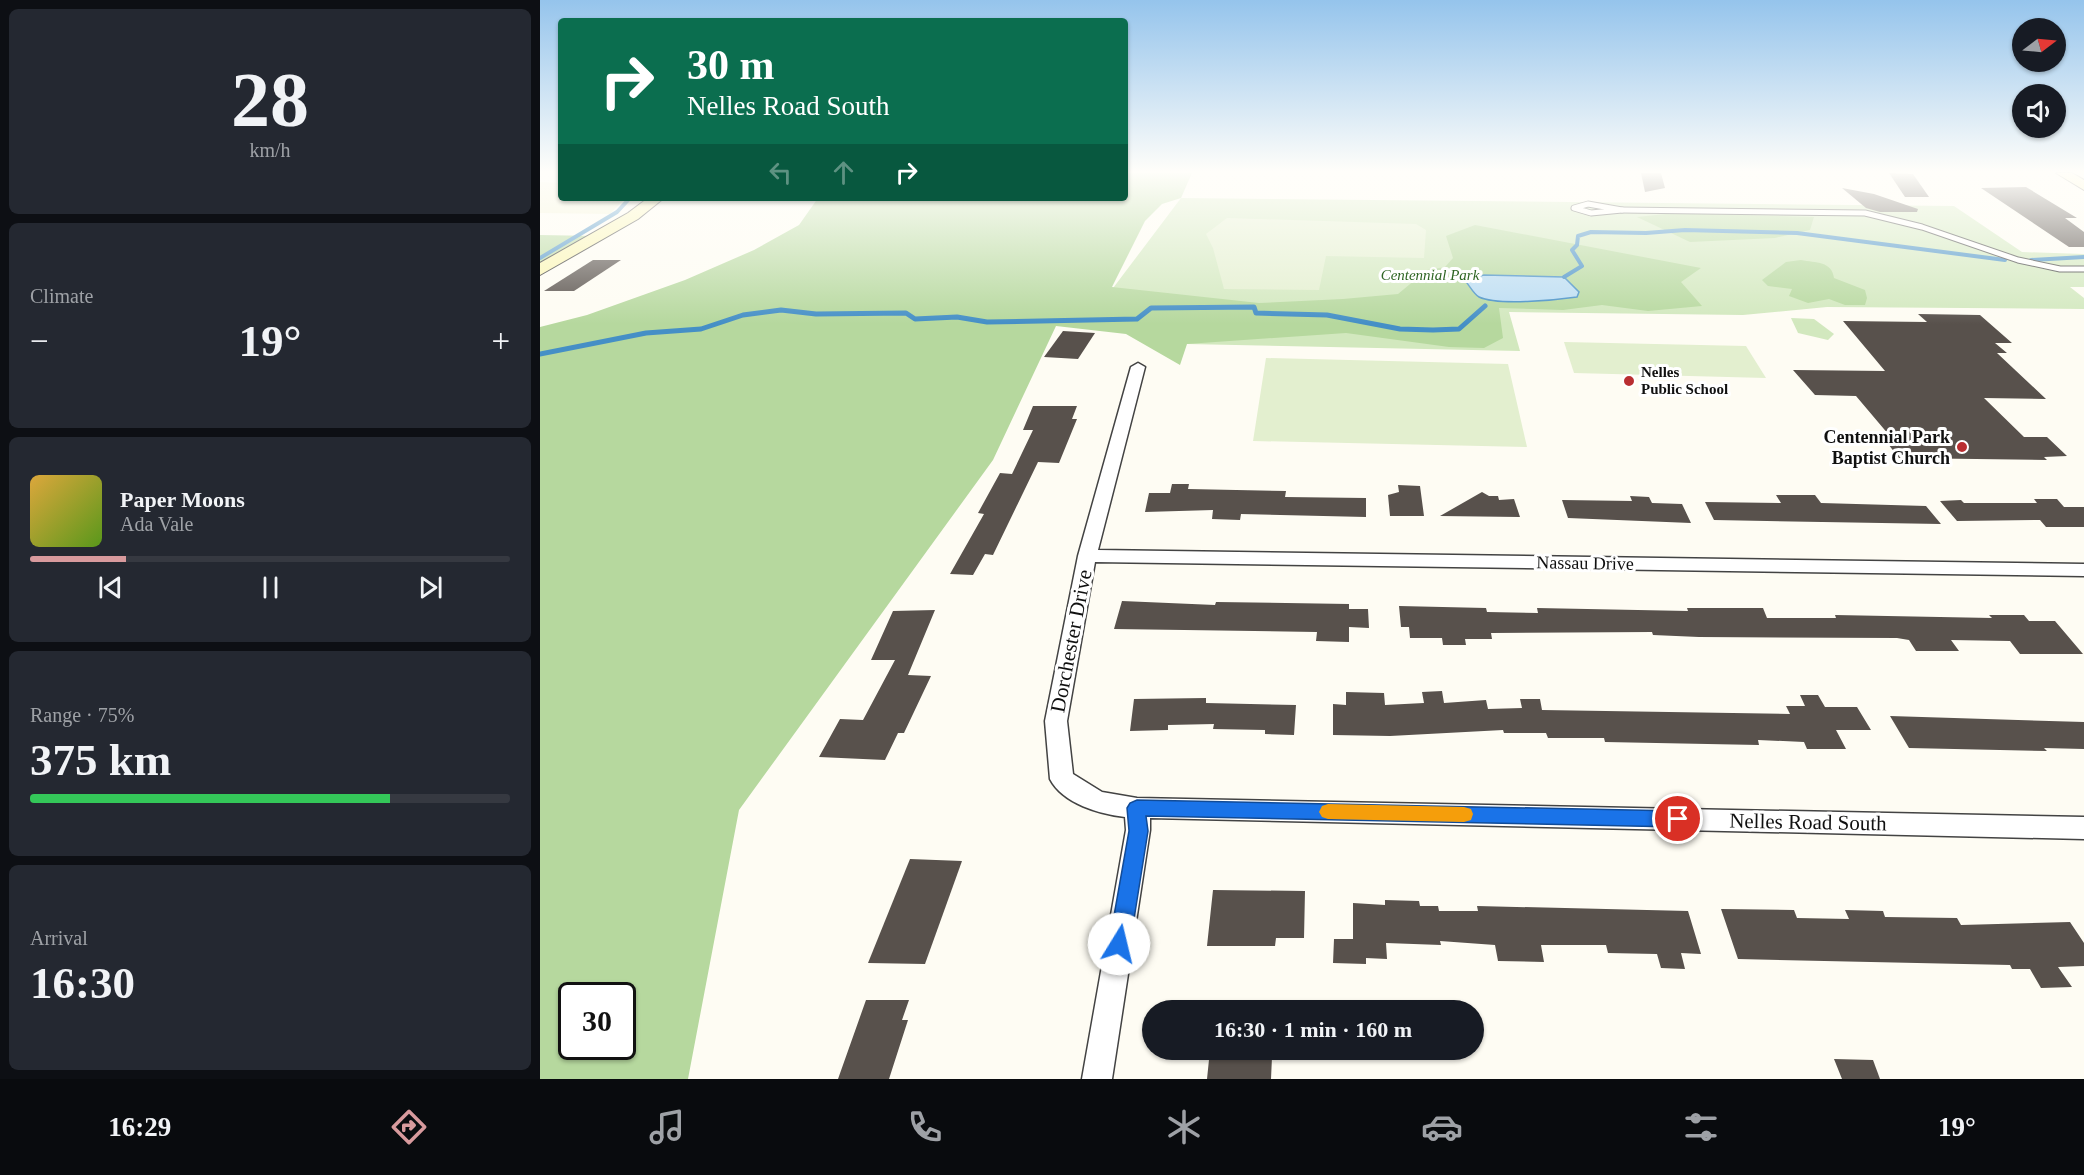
<!DOCTYPE html>
<html lang="en">
<head>
<meta charset="utf-8">
<style>
	:root { --surface:#171b24; --page:#242831; --text:#f1f3f6; --muted:#9ea1a6; --line:#363941; --accent:#d89a9d }
	body { margin:0; font-family:"Times New Roman",serif; background:var(--page); color:var(--text); height:100vh; display:flex; flex-direction:column; font-size:22px; white-space:nowrap }
	* { box-sizing:border-box; margin:0 }
	p { font-size:20px; color:var(--muted) }
	.icon { flex:none; width:33px; height:33px; fill:none; stroke:currentColor; stroke-width:2; stroke-linecap:round; stroke-linejoin:round }
	.map { position:relative; flex:1; overflow:hidden }
	.panel { display:flex; flex-direction:column; gap:9px; padding:9px; background:#0d0f14; width:540px }
	.panel>* { flex:none }
	.top-card { position:absolute; left:18px; top:18px; width:570px; height:183px; border-radius:6px; box-shadow:0 2px 4px #0004; background:#0b6e4f; color:#fff; overflow:hidden }
	.needle { width:39px; rotate:74deg }
	.fabs { position:absolute; left:1472px; top:18px; display:grid; gap:12px }
	.fabs a { display:grid; place-items:center; width:54px; height:54px; border-radius:50%; background:var(--surface); box-shadow:0 2px 4px #0004; font-size:30px }
	.speed { position:absolute; left:18px; top:982px; display:flex; gap:12px; font-size:30px; font-weight:700; text-align:center }
	.speed>* { display:grid; place-content:center; width:78px; height:78px; border-radius:50%; background:var(--surface); box-shadow:0 2px 4px #0004; line-height:1 }
	.speed .limit { border:3px solid #111; border-radius:9px; background:#fff; color:#111 }
	.pin { position:absolute; display:grid; place-items:center; width:51px; height:51px; color:#fff; margin:-26px; border:3px solid #fff; border-radius:50%; box-shadow:0 2px 6px #0007 }
	.me { position:absolute; width:66px; margin:-33px; rotate:9deg; stroke-linejoin:round; filter:drop-shadow(0 0 4px #0008) }
	.turn { display:flex; align-items:center; gap:21px; height:126px; padding:0 30px; font-size:27px }
	.turn .icon { width:78px; height:78px; stroke-width:2.5 }
	.turn b { display:block; font-size:42px; line-height:51px }
	.lanes { display:flex; align-items:center; height:57px; padding:0 30px; background:#0003; justify-content:center; gap:30px; direction:ltr }
	.lanes .off { opacity:.35 }
	.big { font-size:45px; font-weight:800; line-height:1.1 }
	.panel .tile { flex:1; display:flex; flex-direction:column; justify-content:center; gap:9px; min-width:0; padding:0 21px; border-radius:9px; background:var(--page) }
	.panel .dial { align-items:center; gap:0 }
	.dial b { font-size:78px; line-height:1 }
	.song { display:flex; align-items:center; gap:18px }
	.cover { width:72px; height:72px; border-radius:9px; background:linear-gradient(135deg,hsl(40 70% 55%),hsl(90 70% 35%)) }
	.played { height:6px; border-radius:3px; background:linear-gradient(90deg,var(--accent) 20%,var(--line) 20%) }
	.keys { display:flex; justify-content:space-around; direction:ltr }
	.heat { display:flex; justify-content:space-between; align-items:center; font-size:33px; direction:ltr }
	.charge { height:9px; border-radius:4px; background:linear-gradient(90deg,#34c759 75%,var(--line) 0) }
	.trip { position:absolute; left:602px; top:1000px; width:342px; height:60px; border-radius:30px; background:var(--surface); box-shadow:0 2px 4px #0004; font-weight:800; line-height:60px; text-align:center }
	.menu { display:flex; height:96px; justify-content:space-around; align-items:center; background:#090b0e; color:var(--muted) }
	.menu .icon { width:42px; height:42px }
	.menu .current { color:var(--accent) }
	.menu b { font-size:27px; color:var(--text) }
	main { display:flex; flex:1; min-height:0 }
	.map>svg:first-child { display:block }
	.farmland { fill:#f3f2d4 }
	.green { fill:#d2e8be }
	.forest { fill:#b6d89e; fill-rule:evenodd }
	.pitch { fill:#e3efcf }
	.water { fill:#badcf3; stroke:#458fc6; stroke-width:1.5 }
	.lines { fill:none; stroke-linecap:round; stroke-linejoin:round }
	.stream-far1 { stroke:#458fc6; stroke-width:4 }
	.stream { stroke:#458fc6; stroke-width:5 }
	.building { fill:#58514c }
	.lane-casing { stroke:#434343; stroke-width:7 }
	.street-casing { stroke:#434343; stroke-width:3 }
	.secondary-casing { stroke:#323232; stroke-width:2 }
	.lane { stroke:#fff; stroke-width:5 }
	.street { fill:#fff; fill-rule:evenodd }
	.secondary { fill:#faf5b2; fill-rule:evenodd }
	.route { fill:#1a73e8; stroke:#114b97; stroke-width:1.5 }
	.slow { fill:#f59e0b }
	.poi-dot { fill:#b92e31; stroke:#fff; stroke-width:2 }
	.labels { text-anchor:middle; stroke-width:6; stroke-linejoin:round; paint-order:stroke }
	.far-park-label { font-size:15px; font-style:italic; fill:#2e6523; stroke:#fff }
	.far-poi-label { font-size:15px; font-weight:bold; fill:#101010; stroke:#fff; text-anchor:start }
	.poi-label { font-size:18px; font-weight:bold; fill:#101010; stroke:#fff; text-anchor:end }
	.street-label { font-size:18px; fill:#101010; stroke:#fff }
	.near-street-label { font-size:21px; fill:#101010; stroke:#fff }
</style>
</head>
<body>
<main>
<section class="panel">
<div class="tile dial"><b>28</b><p>km/h</p></div>
<div class="tile"><p>Climate</p>
<div class="heat"><a>−</a><b class="big">19°</b><a>+</a></div>
</div>
<div class="tile">
<div class="song"><i class="cover"></i><div><b>Paper Moons</b><p>Ada Vale</p></div></div>
<div class="played"></div>
<div class="keys"><svg class="icon" aria-label="previous" viewBox="0 0 24 24"><path d="M18 5L8 12l10 7zM5 5v14"/></svg><svg class="icon" aria-label="pause" viewBox="0 0 24 24"><path d="M8 5v14M16 5v14"/></svg><svg class="icon" aria-label="next" viewBox="0 0 24 24"><path d="M6 5l10 7-10 7zM19 5v14"/></svg></div>
</div>
<div class="tile"><p>Range · 75%</p><b class="big">375 km</b><div class="charge"></div></div>
<div class="tile"><p>Arrival</p><b class="big">16:30</b></div>
</section>
<div class="map">
<svg width="1544" height="1079" viewBox="0 0 1544 1079">
	<rect width="100%" height="100%" fill="#fefcf3"/>
	<path class="farmland" d="M0,182L21,183V198H85L70,214L0,213Z"/>
	<g class="green">
		<path d="M641,198L1414,206L1482,252L1544,254V287H1530L1544,298V309L1287,307L1203,315L969,312L980,351L647,344L558,308Z"/>
		<path d="M1251,318L1274,319L1294,334L1288,340L1258,333Z"/>
	</g>
	<g class="forest">
		<path d="M585,173H652L641,198L622,204L605,221L572,287L719,303L803,299L858,294L887,270L905,267L913,258L906,236L935,225L1161,268L1141,282L1162,306L1108,311L1062,305L1023,310L959,308L963,338L944,348L909,347L806,333L647,344L640,365L586,334L516,326L453,460L199,810L148,1079H0V327L47,315L145,280L214,250L259,225L278,198H585ZM944,275L1024,277L959,300L938,297ZM32,996H82V1047H32Z"/>
		<path d="M1135,213L1274,217L1270,230L1235,238L1150,242L1097,217Z"/>
		<path d="M0,235L57,236L0,266Z"/>
		<path d="M1261,260C1276,263 1292,261 1294,278L1325,290L1327,298L1325,305H1305L1289,299L1268,303L1249,296L1252,289L1228,286L1222,280L1246,262Z"/>
	</g>
	<g class="pitch">
		<path d="M687,218L876,224L886,230L884,258L786,256L779,290L684,289L673,248L666,234Z"/>
		<path d="M1024,342L1206,346L1226,378L1034,373Z"/>
		<path d="M726,358L968,364L987,447L713,441Z"/>
	</g>
	<path class="water" d="M944,275L1024,277L1039,292L1037,297C1016,300 958,306 939,297C935,295 930,287 927,283L931,278Z"/>
	<g class="lines">
		<g class="stream-far1">
			<path d="M0,258L77,212L90,198"/>
			<path d="M1491,260L1544,257"/>
			<path d="M1024,277L1042,266L1032,250L1037,245L1038,236L1051,232L1106,233L1145,230L1257,233L1465,260"/>
		</g>
		<path class="stream" d="M0,354L106,333L161,329L203,315L241,310L276,314L366,313L375,319L417,317L447,322L597,319L611,308L714,307L716,313L787,315L860,329L893,330L919,329L945,306"/>
	</g>
	<g class="building">
		<path d="M1101,173H1121L1125,188L1105,192Z"/>
		<path d="M1349,173L1373,174L1389,197H1365Z"/>
		<path d="M1486,187L1537,218H1525L1544,232V247H1529L1441,188Z"/>
		<path d="M1302,188L1334,194L1378,209L1377,212H1340L1326,208Z"/>
		<path d="M53,260H81L34,291H4Z"/>
		<path d="M1378,314L1440,315L1472,343H1455L1467,353H1457L1506,399L1444,398L1484,437H1507L1527,456L1504,457L1507,460L1359,458L1341,435H1349L1316,396L1275,395L1253,370L1345,371L1303,321L1387,322Z"/>
		<path d="M523,331L555,333L538,359L504,357Z"/>
		<path d="M493,406H537L532,419H537L519,463L498,462L453,555L445,554L433,575L410,574L444,514L438,513L460,473L472,474L493,430H483Z"/>
		<path d="M632,484H649L648,489L746,491L745,497L826,498V517L701,514L700,520L672,519L673,510L605,512L609,493H630Z"/>
		<path d="M858,485L880,486L884,516H850L848,495L859,492Z"/>
		<path d="M942,492L949,496H958L959,500L974,499L980,517L900,516Z"/>
		<path d="M1236,495H1275L1281,503L1386,506L1401,524L1174,520L1165,502L1241,503Z"/>
		<path d="M1090,496L1109,497L1112,503L1142,504L1151,523L1028,518L1022,500L1092,501Z"/>
		<path d="M1494,499H1517L1524,507H1544V527H1506L1500,520L1417,521L1400,501L1421,500L1424,503H1497Z"/>
		<path d="M582,601L675,605L676,602L809,604V609H828L829,628L809,627V642L776,641L777,632L574,629Z"/>
		<path d="M859,606L946,608L947,612L998,613L997,608L1148,611L1147,608H1223L1227,618H1296L1295,615L1452,618L1449,615H1484L1489,621H1515L1543,654H1480L1470,641L1411,640L1419,651H1376L1369,640L1357,638L1159,637L1113,635L1112,632L951,633L952,639H925L926,645H903L902,638H870L869,627H861Z"/>
		<path d="M395,610L368,675L391,676L364,733H358L345,760L279,757L300,719L323,720L355,660H331L353,611Z"/>
		<path d="M902,691L904,703L946,700L948,709L982,708L980,699H1000L1002,710L1250,714L1246,706H1265L1260,695H1278L1285,707H1317L1331,730H1296L1306,749H1267L1264,742L1218,740L1219,745L1065,742L1064,738H1008L1006,733H964L963,730L850,736L793,735V704L806,705V692L844,693L845,705L884,703L882,692Z"/>
		<path d="M666,698V703L756,705L754,735L725,734V730L673,729L674,724L628,725V730L590,731L594,699Z"/>
		<path d="M1350,716L1544,722V749L1504,748L1507,751L1369,748Z"/>
		<path d="M370,859L422,861L385,964L328,963Z"/>
		<path d="M673,890L765,891L764,938H736L735,946H667Z"/>
		<path d="M845,900L879,901L880,906H898L899,911H938L937,906L1148,911L1161,954L1141,953L1145,969L1121,968L1117,954L1068,953L1066,945H1001L1004,962L958,961L955,945L900,941L901,945L846,943L847,959L826,958V964L793,963L794,939H813V903L845,905Z"/>
		<path d="M1181,909L1254,910L1257,918L1309,919L1305,910L1343,911L1345,917L1417,918L1421,925L1530,922L1544,943V966L1518,967L1532,987L1501,988L1490,969H1472L1470,965L1198,959Z"/>
		<path d="M326,1000H369L362,1020H368L349,1079H298Z"/>
		<path d="M670,1050H719L718,1057H732L731,1079H667Z"/>
		<path d="M1294,1059L1333,1060L1340,1079H1302Z"/>
	</g>
	<g class="lines">
		<g class="lane-casing">
			<g id="lane">
				<path d="M1048,204L1082,210L1051,213L1034,208Z"/>
				<path d="M1082,210L1325,213L1382,227L1478,260L1520,269H1544"/>
			</g>
		</g>
		<g class="street-casing">
			<path id="street" d="M598,363L605,367L558,550L1544,564V576L555,562L527,721L533,774L562,792L597,798L1544,817V839L610,818V830L572,1079H542L586,830L585,817C560,814 523,804 510,779L505,721L538,556L591,367Z"/>
		</g>
		<g class="secondary-casing">
			<g id="secondary">
				<path d="M1516,173H1532L1544,180V190Z"/>
				<path d="M108,198H124L98,219L0,275V263L88,213Z"/>
			</g>
		</g>
		<use href="#lane" class="lane"/>
		<use href="#street" class="street"/>
		<use href="#secondary" class="secondary"/>
	</g>
	<linearGradient id="sky" x2="0" y2="1"><stop stop-color="#95c4ec"/><stop offset="0.53" stop-color="#fffefa"/><stop offset="1" stop-color="#fffefa" stop-opacity="0"/></linearGradient>
	<rect width="1544" height="324" fill="url(#sky)"/>
	<path class="route" d="M597,800L1138,811L1145,813L1147,819L1145,824L1138,827L606,816L608,831L590,944L587,950L579,953L572,950L569,944L589,831L587,808L590,803Z"/>
	<path class="slow" d="M788,804L924,807L931,809L933,814L931,820L924,822L788,819L782,817L779,812L782,806Z"/>
	<g class="poi-dot">
		<circle cx="1089" cy="381" r="6"/>
		<circle cx="1422" cy="447" r="6"/>
	</g>
	<g class="labels">
		<g class="far-park-label">
			<text x="890" y="280">Centennial Park</text>
		</g>
		<g class="far-poi-label">
			<text x="1101" y="377">Nelles<tspan x="1101" dy="17">Public School</tspan></text>
		</g>
		<g class="poi-label">
			<text x="1410" y="443">Centennial Park<tspan x="1410" dy="21">Baptist Church</tspan></text>
		</g>
		<g class="street-label">
			<text transform="translate(1045 563) rotate(1)" y="6">Nassau Drive</text>
		</g>
		<g class="near-street-label">
			<text transform="translate(531 641) rotate(-79)" y="7">Dorchester Drive</text>
			<text transform="translate(1268 822) rotate(1)" y="7">Nelles Road South</text>
		</g>
	</g>
</svg>
<div class="fabs">
<a><svg class="needle" viewBox="-14 -14 28 28"><path d="M0-13l5 13h-10z" fill="#e53935"/><path d="M0 13l5-13h-10z" fill="#9ea1a6"/></svg></a>
<a><svg class="icon" aria-label="sound" viewBox="0 0 24 24"><path d="M4 9h4l5-4v14l-5-4H4zM17 9q2 3 0 6"/></svg></a>
</div>
<div class="speed"><div class="limit">30</div></div>
<div class="pin" style="left:1138px;top:819px;background:#d93025"><svg class="icon" aria-label="arrive" viewBox="0 0 24 24"><path d="M6 21V4h12l-3 4 3 4H6"/></svg></div>
<svg class="me" style="left:579px;top:944px" viewBox="-20 -20 40 40"><circle r="19" fill="#fff"/><path d="M0-13L10 11 0 6-10 11z" fill="#1a73e8"/></svg>
<div class="trip">16:30 · 1 min · 160 m</div>
<div class="top-card">
<div class="turn"><svg class="icon" aria-label="right" viewBox="0 0 24 24"><path d="M7 20v-9h11M14 6l5 5-5 5"/></svg><div><b>30 m</b>Nelles Road South</div></div>
<div class="lanes"><svg class="icon off" aria-label="left" viewBox="0 0 24 24"><path d="M17 20v-9H6M10 6l-5 5 5 5"/></svg><svg class="icon off" aria-label="ahead" viewBox="0 0 24 24"><path d="M12 20V5M6 11l6-6 6 6"/></svg><svg class="icon" aria-label="right" viewBox="0 0 24 24"><path d="M7 20v-9h11M14 6l5 5-5 5"/></svg></div>
</div>
</div>
</main>
<nav class="menu">
<b>16:29</b>
<svg class="icon current" aria-label="directions" viewBox="0 0 24 24"><path d="M12 3l9 9-9 9-9-9zM9 14v-3h6M13 9l2 2-2 2"/></svg>
<svg class="icon" aria-label="music" viewBox="0 0 24 24"><path d="M9 18V5l10-2v13"/><circle cx="6" cy="18" r="3"/><circle cx="16" cy="16" r="3"/></svg>
<svg class="icon" aria-label="phone" viewBox="0 0 24 24"><path d="M5 4h4l2 5-3 2q2 4 5 5l2-3 5 2v4C11 20 4 13 5 4z"/></svg>
<svg class="icon" aria-label="climate" viewBox="0 0 24 24"><path d="M12 3v18M4 7l16 10M4 17L20 7"/></svg>
<svg class="icon" aria-label="car" viewBox="0 0 24 24"><path d="M5 17H2v-5l4-1 3-4h7l3 4 3 1v5h-3M9 17h6M6 11h13"/><circle cx="7" cy="17" r="2"/><circle cx="17" cy="17" r="2"/></svg>
<svg class="icon" aria-label="filters" viewBox="0 0 24 24"><path d="M4 7h16M4 17h16"/><circle cx="9" cy="7" r="2"/><circle cx="15" cy="17" r="2"/></svg>
<b>19°</b>
</nav>
</body>
</html>
